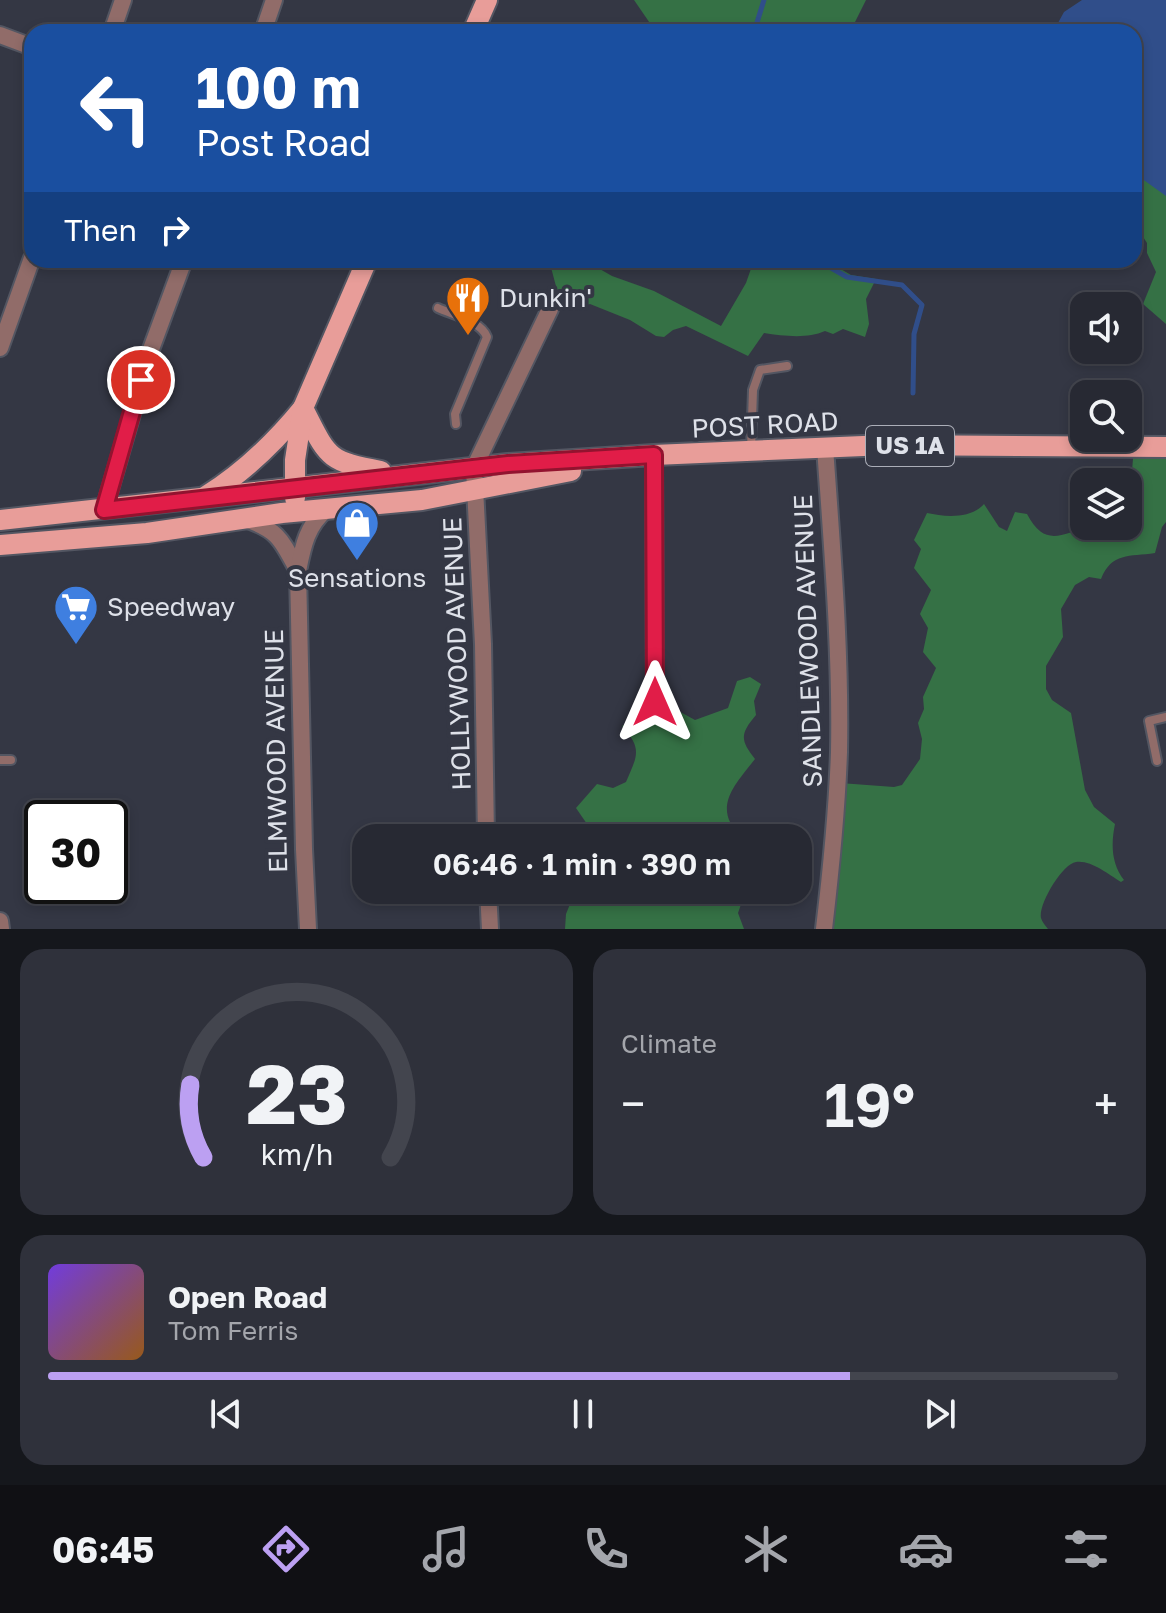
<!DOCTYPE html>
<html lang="en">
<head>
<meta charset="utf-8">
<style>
	:root { --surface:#272933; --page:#2f313b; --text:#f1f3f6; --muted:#a4a6ac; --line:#43454e; --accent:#bca0f2 }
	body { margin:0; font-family:"Golos Text",sans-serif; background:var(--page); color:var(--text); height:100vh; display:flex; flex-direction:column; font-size:30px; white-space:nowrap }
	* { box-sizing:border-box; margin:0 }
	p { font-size:26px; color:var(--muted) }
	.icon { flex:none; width:44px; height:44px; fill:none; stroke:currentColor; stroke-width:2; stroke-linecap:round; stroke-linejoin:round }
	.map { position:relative; height:929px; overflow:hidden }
	.details { display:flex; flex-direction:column; gap:20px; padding:20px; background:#15171c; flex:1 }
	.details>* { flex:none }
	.top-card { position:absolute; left:24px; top:24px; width:1118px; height:244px; border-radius:24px; box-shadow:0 4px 12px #0003,0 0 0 2px var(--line); background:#1a4fa0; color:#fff; overflow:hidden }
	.buttons { position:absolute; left:1070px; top:292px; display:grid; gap:16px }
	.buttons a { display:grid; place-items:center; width:72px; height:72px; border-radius:16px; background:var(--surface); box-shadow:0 4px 12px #0003,0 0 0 2px var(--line); font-size:40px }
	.speed { position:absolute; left:24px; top:800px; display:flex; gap:16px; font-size:40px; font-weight:700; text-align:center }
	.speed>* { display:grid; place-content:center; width:104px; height:104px; border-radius:50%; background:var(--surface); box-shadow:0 4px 12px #0003,0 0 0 2px var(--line); line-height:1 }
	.speed .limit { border:4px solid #111; border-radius:12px; background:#fff; color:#111 }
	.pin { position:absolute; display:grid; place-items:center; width:68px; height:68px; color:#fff; margin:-34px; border:4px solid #fff; border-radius:50%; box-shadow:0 2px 8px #0007 }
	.me { position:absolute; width:88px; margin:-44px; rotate:0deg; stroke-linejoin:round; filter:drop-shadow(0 0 6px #0008) }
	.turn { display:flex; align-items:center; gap:28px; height:168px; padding:0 40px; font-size:36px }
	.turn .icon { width:104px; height:104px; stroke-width:2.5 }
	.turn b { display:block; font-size:56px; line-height:68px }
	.then { display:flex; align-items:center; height:76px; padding:0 40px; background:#0003; gap:16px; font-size:30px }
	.big { font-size:60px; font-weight:600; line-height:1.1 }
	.details .tile { flex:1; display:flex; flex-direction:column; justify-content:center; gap:12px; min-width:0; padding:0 28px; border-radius:24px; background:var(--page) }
	.details .dial { align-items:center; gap:0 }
	.dial svg { height:208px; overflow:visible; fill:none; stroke:var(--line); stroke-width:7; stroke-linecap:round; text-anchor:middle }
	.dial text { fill:var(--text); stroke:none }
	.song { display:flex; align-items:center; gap:24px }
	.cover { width:96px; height:96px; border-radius:12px; background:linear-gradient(135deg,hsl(260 70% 55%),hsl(30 70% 35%)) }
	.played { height:8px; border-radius:4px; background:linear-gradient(90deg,var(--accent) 75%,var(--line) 75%) }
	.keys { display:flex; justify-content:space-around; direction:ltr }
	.heat { display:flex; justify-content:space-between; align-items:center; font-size:44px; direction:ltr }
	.details .tiles { flex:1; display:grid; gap:20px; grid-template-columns:1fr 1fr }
	.tile:last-child { grid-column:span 2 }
	.trip { position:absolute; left:352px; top:824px; width:460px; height:80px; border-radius:24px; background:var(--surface); box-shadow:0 4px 12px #0003,0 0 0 2px var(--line); font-weight:600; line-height:80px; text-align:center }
	.menu { display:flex; height:128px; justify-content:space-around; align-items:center; background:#101014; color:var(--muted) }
	.menu .icon { width:56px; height:56px }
	.menu .selected { color:var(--accent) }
	.menu b { font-size:36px; color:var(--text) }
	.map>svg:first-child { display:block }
	.green { fill:#357145 }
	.water { fill:#304e8a }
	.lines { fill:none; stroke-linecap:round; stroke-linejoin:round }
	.stream { stroke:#304e8a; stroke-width:5 }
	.service-casing { stroke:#535662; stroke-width:12 }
	.minor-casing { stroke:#535662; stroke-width:20 }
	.primary-casing { stroke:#535662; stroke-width:24 }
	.service { stroke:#916c69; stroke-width:8 }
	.minor { stroke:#916c69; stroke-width:16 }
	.primary { stroke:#e89d99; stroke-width:20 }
	.route-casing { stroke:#92132f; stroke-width:20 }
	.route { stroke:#e11d48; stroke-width:14 }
	.labels { text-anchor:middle; stroke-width:8; stroke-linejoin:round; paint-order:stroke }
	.shield { fill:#343744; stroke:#abaeb8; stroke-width:2 }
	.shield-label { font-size:24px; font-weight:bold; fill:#dee1e9 }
	.poi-label { font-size:26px; fill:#dee1e9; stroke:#343744; text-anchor:start }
	.street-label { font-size:26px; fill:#dee1e9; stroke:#343744 }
</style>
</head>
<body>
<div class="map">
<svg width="1166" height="929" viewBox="0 0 1166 929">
	<rect width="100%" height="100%" fill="#343744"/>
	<g class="green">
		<path d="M634,0H866L850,32H656Z"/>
		<path d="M1134,158L1166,173V324L1143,304L1156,272L1147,253V243L1134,223Z"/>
		<path d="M549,260H584L612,276L654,291L721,326L746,283L754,260H825L851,275L876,279L866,299L869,324L865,337L843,329L833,334L825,331C807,339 784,336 764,333L748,356L686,326L673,330L664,337L656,336L630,320L590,304L574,308L553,306L557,290Z"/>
		<path d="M1166,445V522L1162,527L1155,553C1129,557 1112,552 1101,579L1089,577L1075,585L1061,609L1063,637L1046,666V689L1052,700L1071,713L1085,790L1094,807L1115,824C1111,844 1111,863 1124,880L1121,882C1108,874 1091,860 1076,862C1062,864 1038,905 1041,918C1042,922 1045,925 1048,929H825L840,783L894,787L902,785L920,759L922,739L918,723L924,709L923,697L936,668L923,652L928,628L920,614L931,590L914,568L921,549L914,540L927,513C945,517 971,519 984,504L999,527L1007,531L1015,512L1027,514C1045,548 1061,534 1089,527C1100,525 1117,526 1128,526V510L1134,501L1131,484L1134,446Z"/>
		<path d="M750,677L761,684L754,701L756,715C740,734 740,740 755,759C734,786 711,808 742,838H583L587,824L576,808L597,784L613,788L626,782C637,756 643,749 622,726C642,718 643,700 659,690L664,703L695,720L728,708L737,681Z"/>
		<path d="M572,890H746L738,913L744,929H565L566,914L574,894Z"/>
	</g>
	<path class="water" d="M1082,0H1166V196L1134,173V32H1053L1064,12Z"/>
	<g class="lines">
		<g class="stream">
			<path d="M754,32L764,0"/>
			<path d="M817,260L847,277L902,285L922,305L914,334L913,393"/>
		</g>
		<g class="service-casing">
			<g id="service">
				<path d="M438,308C453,315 481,321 487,337L455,414L456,424"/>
				<path d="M751,450L753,390L760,370L787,366"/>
				<path d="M0,760H11"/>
				<path d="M1157,761L1149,721L1166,717"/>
			</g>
		</g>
		<g class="minor-casing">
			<g id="minor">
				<path d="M112,32L123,0"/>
				<path d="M263,32L274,0"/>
				<path d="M0,35L32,47"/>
				<path d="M0,348L32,258"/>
				<path d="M654,455L655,702"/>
				<path d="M104,510L150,352L184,260"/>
				<path d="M245,519C279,530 282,541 298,571"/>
				<path d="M486,838L483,644L474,468L550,309"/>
				<path d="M488,890L490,929"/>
				<path d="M0,921L1,929"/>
				<path d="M308,929L304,849L298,571C303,546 307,525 327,509"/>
				<path d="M824,929C831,870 837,811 839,752C841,650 832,548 825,447"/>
			</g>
		</g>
		<g class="primary-casing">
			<g id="primary">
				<path d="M473,32L487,0"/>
				<path d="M303,408C328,457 326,461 381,471"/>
				<path d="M206,496C243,473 276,441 303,408"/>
				<path d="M295,498V460L303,408L367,260"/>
				<path d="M0,520L508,464L654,455L887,445L1166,447"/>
				<path d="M0,545L147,533L282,513L422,500L571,471"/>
			</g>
		</g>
		<use href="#service" class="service"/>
		<use href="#minor" class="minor"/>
		<use href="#primary" class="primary"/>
	</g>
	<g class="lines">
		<g class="route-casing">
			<path id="route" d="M141,380L104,510L508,464L654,455L655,702"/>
		</g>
		<use href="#route" class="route"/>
	</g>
	<defs>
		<g id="restaurant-pin" transform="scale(2.3)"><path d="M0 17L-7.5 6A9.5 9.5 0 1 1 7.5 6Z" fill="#e8710a" stroke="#343744"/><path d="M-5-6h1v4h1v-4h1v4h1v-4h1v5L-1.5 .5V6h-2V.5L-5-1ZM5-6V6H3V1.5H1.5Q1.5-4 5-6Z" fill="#fff"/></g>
		<g id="shop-pin" transform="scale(2.3)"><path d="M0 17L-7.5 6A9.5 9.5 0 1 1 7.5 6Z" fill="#3f7fe0" stroke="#343744"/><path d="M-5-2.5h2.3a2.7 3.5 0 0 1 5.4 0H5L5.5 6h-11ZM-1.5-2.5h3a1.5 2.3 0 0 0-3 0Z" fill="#fff"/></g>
		<g id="supermarket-pin" transform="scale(2.3)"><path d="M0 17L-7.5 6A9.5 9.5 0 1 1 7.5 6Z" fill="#3f7fe0" stroke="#343744"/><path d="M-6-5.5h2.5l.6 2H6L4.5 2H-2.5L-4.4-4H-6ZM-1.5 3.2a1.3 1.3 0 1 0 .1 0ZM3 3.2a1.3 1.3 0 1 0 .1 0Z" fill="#fff"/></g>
	</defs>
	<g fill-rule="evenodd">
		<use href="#restaurant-pin" x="468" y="298"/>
		<use href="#shop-pin" x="357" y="523"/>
		<use href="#supermarket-pin" x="76" y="607"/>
	</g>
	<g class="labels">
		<rect class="shield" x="866" y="426" width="88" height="40" rx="6"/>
		<g class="shield-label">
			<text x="910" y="454">US 1A</text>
		</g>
		<g class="poi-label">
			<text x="499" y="307">Dunkin'</text>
			<text x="357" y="587" text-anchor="middle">Sensations</text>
			<text x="107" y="616">Speedway</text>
		</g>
		<g class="street-label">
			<text transform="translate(765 425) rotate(-3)" y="9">POST ROAD</text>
			<text transform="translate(808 641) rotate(-92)" y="9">SANDLEWOOD AVENUE</text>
			<text transform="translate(457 654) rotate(-92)" y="9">HOLLYWOOD AVENUE</text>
			<text transform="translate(276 751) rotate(-91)" y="9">ELMWOOD AVENUE</text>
		</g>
	</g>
</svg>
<div class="buttons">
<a><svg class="icon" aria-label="sound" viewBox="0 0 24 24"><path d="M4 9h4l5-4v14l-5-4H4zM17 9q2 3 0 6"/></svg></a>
<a><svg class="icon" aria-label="search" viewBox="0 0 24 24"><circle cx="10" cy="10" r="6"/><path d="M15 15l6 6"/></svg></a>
<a><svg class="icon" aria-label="layers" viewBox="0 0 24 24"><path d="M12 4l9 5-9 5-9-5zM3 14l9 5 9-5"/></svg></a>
</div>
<div class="speed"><div class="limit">30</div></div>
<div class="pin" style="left:141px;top:380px;background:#d93025"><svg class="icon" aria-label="arrive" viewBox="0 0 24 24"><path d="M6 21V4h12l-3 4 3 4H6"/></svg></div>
<svg class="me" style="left:655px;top:702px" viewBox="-20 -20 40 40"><path d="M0-17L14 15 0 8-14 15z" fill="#e11d48" stroke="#fff" stroke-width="4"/></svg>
<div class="trip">06:46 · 1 min · 390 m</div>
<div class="top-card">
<div class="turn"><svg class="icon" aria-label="left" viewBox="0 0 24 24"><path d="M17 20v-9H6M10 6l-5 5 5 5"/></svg><div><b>100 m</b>Post Road</div></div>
<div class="then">Then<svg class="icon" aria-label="right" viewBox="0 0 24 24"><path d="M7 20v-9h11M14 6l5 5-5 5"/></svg></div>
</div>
</div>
<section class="details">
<div class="tiles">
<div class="tile dial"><svg viewBox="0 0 100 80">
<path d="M14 69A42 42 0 1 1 86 69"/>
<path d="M14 69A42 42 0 0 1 9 41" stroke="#bca0f2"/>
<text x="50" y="56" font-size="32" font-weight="700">23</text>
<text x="50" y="72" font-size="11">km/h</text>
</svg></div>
<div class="tile"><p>Climate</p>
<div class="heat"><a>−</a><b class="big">19°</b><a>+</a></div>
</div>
<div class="tile">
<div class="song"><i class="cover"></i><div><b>Open Road</b><p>Tom Ferris</p></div></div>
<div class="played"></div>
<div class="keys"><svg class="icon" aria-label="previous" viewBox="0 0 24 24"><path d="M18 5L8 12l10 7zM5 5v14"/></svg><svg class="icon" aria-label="pause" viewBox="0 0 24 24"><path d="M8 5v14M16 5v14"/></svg><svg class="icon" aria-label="next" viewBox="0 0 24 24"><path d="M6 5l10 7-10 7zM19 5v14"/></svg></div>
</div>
</div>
</section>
<nav class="menu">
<b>06:45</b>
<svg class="icon selected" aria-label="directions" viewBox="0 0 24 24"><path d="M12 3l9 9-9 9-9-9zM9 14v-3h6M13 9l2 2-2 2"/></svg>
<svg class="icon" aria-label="music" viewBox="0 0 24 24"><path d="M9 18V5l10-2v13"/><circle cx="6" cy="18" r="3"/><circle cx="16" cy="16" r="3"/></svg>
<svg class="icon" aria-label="phone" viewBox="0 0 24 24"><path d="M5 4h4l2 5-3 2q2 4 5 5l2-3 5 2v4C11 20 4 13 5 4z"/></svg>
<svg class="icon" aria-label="climate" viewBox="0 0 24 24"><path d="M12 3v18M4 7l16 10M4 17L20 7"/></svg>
<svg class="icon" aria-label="car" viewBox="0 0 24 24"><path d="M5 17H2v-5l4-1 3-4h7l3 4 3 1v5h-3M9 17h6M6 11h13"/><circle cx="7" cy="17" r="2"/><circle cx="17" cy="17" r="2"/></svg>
<svg class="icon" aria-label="filters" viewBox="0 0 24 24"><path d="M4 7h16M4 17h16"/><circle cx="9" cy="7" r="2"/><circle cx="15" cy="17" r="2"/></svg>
</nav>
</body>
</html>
